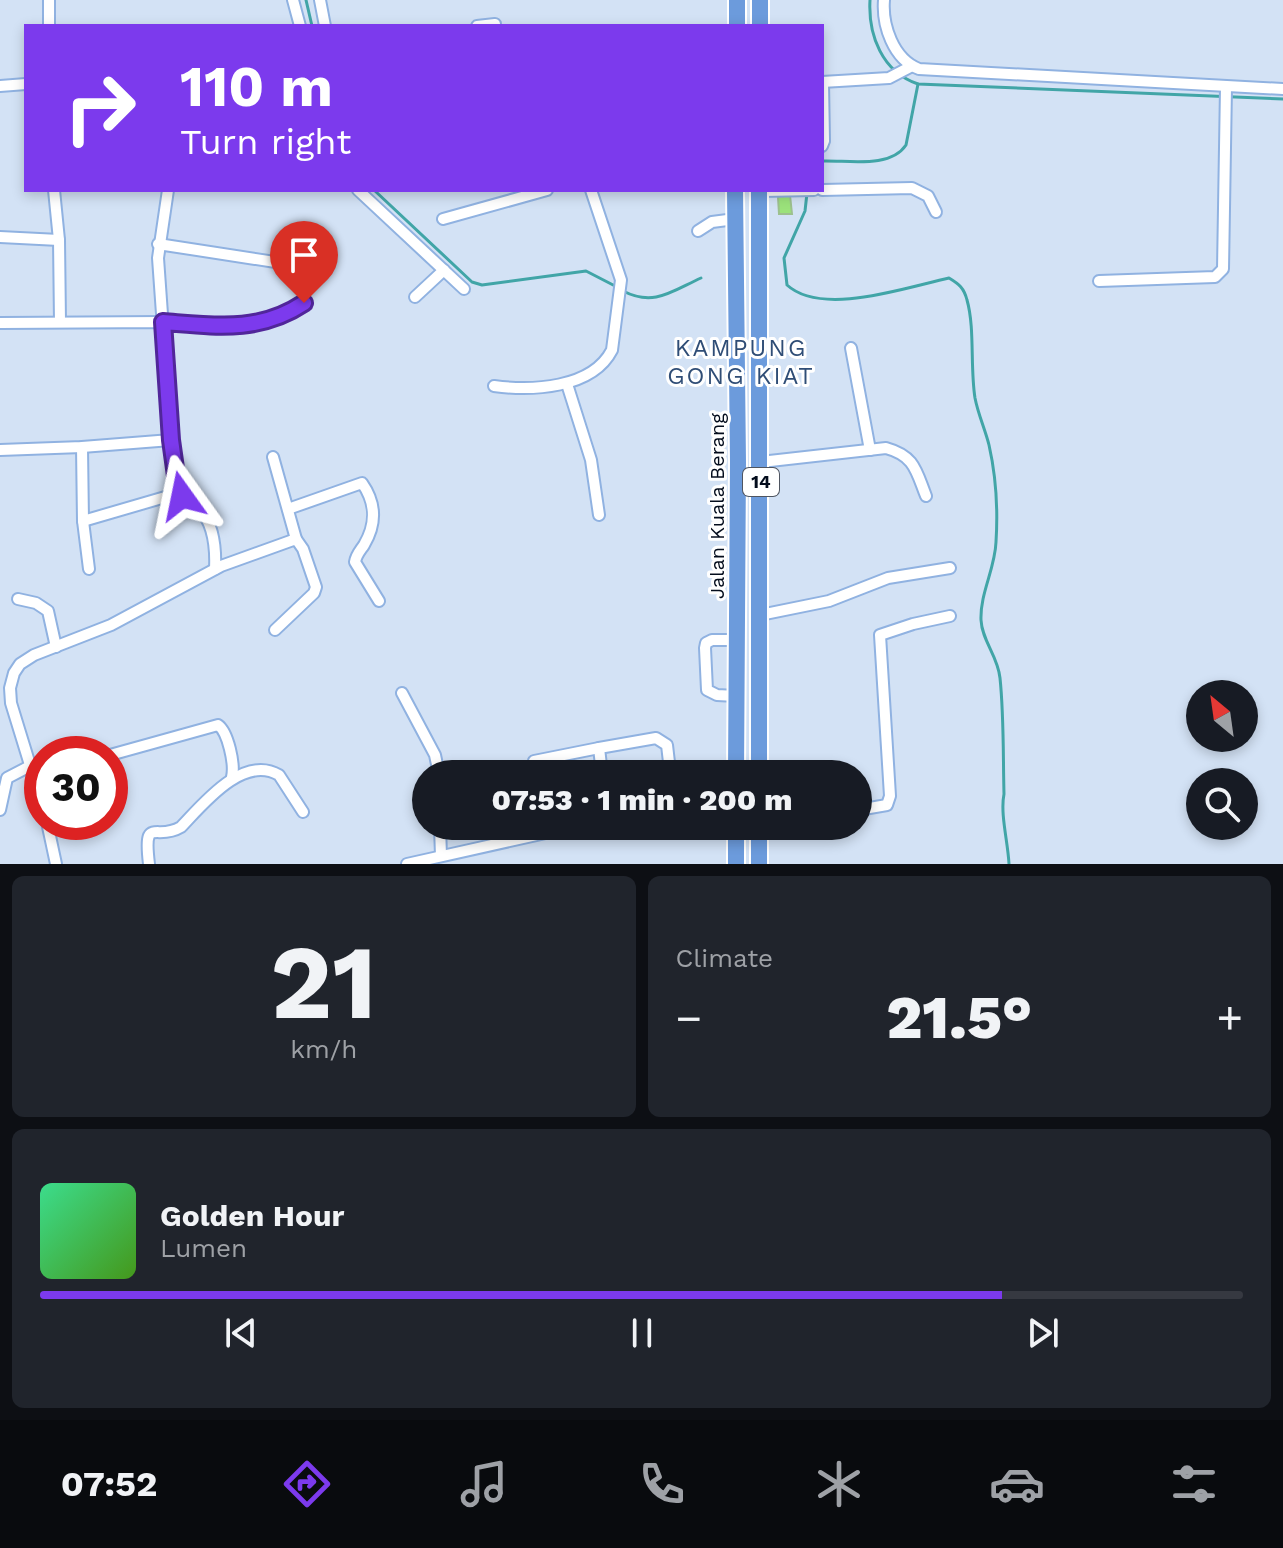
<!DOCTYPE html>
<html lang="en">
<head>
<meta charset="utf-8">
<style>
	:root { --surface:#171b24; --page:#20242c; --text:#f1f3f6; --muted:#9ea1a6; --line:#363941; --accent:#7c3aed }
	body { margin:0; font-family:"Work Sans",sans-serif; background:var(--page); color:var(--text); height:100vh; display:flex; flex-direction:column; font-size:30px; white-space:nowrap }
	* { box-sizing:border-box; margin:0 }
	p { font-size:26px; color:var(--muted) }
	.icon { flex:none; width:44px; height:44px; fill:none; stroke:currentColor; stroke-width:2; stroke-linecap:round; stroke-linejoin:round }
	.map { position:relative; height:864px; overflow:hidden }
	.sheet { display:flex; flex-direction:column; gap:12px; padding:12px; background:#0d0f14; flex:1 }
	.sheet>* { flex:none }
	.top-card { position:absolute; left:24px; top:24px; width:800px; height:168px; border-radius:0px; box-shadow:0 4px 12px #0003; background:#7c3aed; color:#fff; overflow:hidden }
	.needle { width:52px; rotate:331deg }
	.buttons { position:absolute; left:1186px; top:680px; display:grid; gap:16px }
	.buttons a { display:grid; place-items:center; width:72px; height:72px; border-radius:50%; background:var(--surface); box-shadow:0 4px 12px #0003; font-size:40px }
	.speed { position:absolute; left:24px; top:736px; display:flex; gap:16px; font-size:40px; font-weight:700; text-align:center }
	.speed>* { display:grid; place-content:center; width:104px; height:104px; border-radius:50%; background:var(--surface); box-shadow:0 4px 12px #0003; line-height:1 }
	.speed .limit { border:12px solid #d22; background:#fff; color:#111 }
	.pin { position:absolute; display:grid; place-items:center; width:68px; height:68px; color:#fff; margin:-82px -34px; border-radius:50% 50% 50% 0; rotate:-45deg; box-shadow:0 0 8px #0007 }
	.pin .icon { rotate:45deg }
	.me { position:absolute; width:88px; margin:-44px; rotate:348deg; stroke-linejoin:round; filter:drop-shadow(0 0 6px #0008) }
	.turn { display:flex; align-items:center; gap:28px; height:168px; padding:0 24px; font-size:36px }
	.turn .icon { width:104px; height:104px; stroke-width:2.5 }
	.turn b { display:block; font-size:56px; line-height:68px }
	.big { font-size:60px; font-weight:800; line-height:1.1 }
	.sheet .card { flex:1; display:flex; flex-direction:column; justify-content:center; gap:12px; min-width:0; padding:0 28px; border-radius:12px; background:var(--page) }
	.sheet .dial { align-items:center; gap:0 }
	.dial b { font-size:104px; line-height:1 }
	.song { display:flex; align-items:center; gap:24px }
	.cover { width:96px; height:96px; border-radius:12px; background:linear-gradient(135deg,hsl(150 70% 55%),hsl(100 70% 35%)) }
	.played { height:8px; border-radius:4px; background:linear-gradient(90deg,var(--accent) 80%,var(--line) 80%) }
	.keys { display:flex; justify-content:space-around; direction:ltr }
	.heat { display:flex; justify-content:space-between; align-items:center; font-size:44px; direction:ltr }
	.sheet .tiles { flex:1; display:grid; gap:12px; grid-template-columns:1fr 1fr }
	.card:last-child { grid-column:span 2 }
	.trip { position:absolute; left:412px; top:760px; width:460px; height:80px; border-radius:40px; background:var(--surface); box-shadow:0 4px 12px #0003; font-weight:800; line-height:80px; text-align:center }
	.dock { display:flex; height:128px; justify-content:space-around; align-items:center; background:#090b0e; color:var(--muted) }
	.dock .icon { width:56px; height:56px }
	.dock .selected { color:var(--accent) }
	.dock b { font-size:36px; color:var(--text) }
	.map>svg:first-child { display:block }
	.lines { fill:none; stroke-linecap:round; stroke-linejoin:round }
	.stream { stroke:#41a5a7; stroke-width:3 }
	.building { fill:#9be27b; stroke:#9dc08f; stroke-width:2 }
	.minor-casing { stroke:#90b2e1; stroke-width:14 }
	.highway-casing { stroke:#fff; stroke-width:20 }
	.minor { stroke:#fff; stroke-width:10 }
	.highway { stroke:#6c9bdc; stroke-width:16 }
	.route-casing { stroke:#51269a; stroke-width:20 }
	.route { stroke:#7c3aed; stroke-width:14 }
	.labels { text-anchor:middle; stroke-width:6; stroke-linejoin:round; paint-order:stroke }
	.shield { fill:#fff; stroke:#4f5560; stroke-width:2 }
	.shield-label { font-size:18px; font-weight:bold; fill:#030c1c }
	.street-label { font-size:20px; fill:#030c1c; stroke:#fff }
	.quarter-label { font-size:24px; letter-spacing:2px; fill:#2f4d76; stroke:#fff }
</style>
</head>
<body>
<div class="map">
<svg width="1283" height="864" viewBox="0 0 1283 864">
	<rect width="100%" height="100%" fill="#d3e2f5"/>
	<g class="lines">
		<g class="stream">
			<path d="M306,0L312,26"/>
			<path d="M870,0C868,35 882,72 918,84L1283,99"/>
			<path d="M822,161C848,160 890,169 906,145L918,84"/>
			<path d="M374,190L472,282L482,285L586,271L617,287"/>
			<path d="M807,193L805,211L784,258L787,285C822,317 907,287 949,278C959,284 964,288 967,300C975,328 970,367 975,398C978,414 985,429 989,445C996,476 998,510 996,542C995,569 980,593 981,620C982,641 998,656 1000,678C1004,716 1003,756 1004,794C1000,814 1008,842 1009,864"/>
			<path d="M623,291C654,307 672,291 701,278"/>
		</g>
	</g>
	<path class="building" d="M790,195L792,214H779L778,197Z"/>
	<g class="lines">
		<g class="minor-casing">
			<g id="minor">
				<path d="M293,0L300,26"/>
				<path d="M320,0L325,26"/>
				<path d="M884,0C882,25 893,59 919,69L1283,89"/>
				<path d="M49,26V0"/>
				<path d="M477,26L495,24"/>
				<path d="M822,82L889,78L912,66"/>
				<path d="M0,86L26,84"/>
				<path d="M822,146L824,141L823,82"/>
				<path d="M54,190L59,240L60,322"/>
				<path d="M168,190L158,258L171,440L179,493C185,499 194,502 199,508C214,524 216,548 215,569"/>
				<path d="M358,190L464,289"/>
				<path d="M822,190L912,188L928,196L936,212"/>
				<path d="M759,191L814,190"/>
				<path d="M443,219L547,190"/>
				<path d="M698,231L712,222L735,219"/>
				<path d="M0,237L59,240"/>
				<path d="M158,244L301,266"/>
				<path d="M1099,281L1215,277L1223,269L1226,87"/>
				<path d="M415,297L444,270"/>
				<path d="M0,323L163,322L245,326L268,321L304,303"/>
				<path d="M851,348L870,450"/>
				<path d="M567,384L591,460L599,515"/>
				<path d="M494,386C531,391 592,389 612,350L621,280L591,190"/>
				<path d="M82,447L83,521L89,569"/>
				<path d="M0,450L82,447L171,440"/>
				<path d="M273,457L296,539"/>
				<path d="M761,462L886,448C915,456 916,471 926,496"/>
				<path d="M288,509L362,483C376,503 377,523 364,545C360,551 356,555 355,562L379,601"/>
				<path d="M83,521L179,493"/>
				<path d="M18,599L36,603L48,611L56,647"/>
				<path d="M760,615L829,601L888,578L950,568"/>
				<path d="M402,693L435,755L439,774"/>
				<path d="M736,696L717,695L707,690L705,648L706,643L712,640H737"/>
				<path d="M110,755L218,725C228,732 235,764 232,777"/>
				<path d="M534,761L599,748"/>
				<path d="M602,774L599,748L656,738L667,745L670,771"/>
				<path d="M654,774L694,768L736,773"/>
				<path d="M42,804L11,703L10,688L14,673L20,664L34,655L111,625L221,566L296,539L303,549L316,587L314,593L275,630"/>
				<path d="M0,810L7,778L30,766"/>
				<path d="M858,810L887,805L890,796L880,635L913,624L950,616"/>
				<path d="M47,822L56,864"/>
				<path d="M440,826L441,856"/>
				<path d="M149,864C143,814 156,842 181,827C203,804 243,754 279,775L303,812"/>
				<path d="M407,864L577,826"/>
			</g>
		</g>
		<g class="highway-casing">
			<g id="highway">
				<path d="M737,26V0"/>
				<path d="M760,26V0"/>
				<path d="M735,190L738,462L736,774"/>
				<path d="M759,774V190"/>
				<path d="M736,826V864"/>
				<path d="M759,826V864"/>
			</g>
		</g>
		<use href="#minor" class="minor"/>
		<use href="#highway" class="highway"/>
	</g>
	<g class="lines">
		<g class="route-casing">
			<path id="route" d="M182,496L178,490L171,440L163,322C215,326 259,333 304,303"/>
		</g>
		<use href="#route" class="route"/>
	</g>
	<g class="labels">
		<rect class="shield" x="743" y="468" width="36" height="28" rx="6"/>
		<g class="shield-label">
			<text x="761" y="488">14</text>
		</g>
		<g class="street-label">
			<text transform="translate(717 506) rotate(-90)" y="7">Jalan Kuala Berang</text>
		</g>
		<g class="quarter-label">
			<text x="741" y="356">KAMPUNG<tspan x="741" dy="28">GONG KIAT</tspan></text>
		</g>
	</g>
</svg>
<div class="buttons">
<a><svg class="needle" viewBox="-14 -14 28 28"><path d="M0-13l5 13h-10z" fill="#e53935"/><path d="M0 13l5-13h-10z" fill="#9ea1a6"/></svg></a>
<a><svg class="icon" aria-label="search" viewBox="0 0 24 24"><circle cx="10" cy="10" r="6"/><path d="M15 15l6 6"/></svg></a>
</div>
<div class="speed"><div class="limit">30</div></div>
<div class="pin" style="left:304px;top:303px;background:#d93025"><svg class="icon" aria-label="arrive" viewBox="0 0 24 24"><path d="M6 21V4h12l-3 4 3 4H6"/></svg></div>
<svg class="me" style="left:182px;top:496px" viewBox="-20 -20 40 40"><path d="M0-17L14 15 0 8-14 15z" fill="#7c3aed" stroke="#fff" stroke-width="4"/></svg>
<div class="trip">07:53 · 1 min · 200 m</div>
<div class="top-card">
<div class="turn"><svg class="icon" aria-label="right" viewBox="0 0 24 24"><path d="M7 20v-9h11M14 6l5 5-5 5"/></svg><div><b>110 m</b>Turn right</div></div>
</div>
</div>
<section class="sheet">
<div class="tiles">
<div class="card dial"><b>21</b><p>km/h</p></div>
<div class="card"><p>Climate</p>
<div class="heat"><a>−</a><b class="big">21.5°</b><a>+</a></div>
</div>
<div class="card">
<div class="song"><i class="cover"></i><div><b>Golden Hour</b><p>Lumen</p></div></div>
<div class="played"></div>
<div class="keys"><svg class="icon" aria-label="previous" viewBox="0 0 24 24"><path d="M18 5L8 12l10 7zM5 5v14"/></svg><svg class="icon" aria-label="pause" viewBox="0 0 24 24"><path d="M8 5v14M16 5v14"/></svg><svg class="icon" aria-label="next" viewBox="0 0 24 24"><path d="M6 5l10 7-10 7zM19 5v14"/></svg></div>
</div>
</div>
</section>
<nav class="dock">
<b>07:52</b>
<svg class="icon selected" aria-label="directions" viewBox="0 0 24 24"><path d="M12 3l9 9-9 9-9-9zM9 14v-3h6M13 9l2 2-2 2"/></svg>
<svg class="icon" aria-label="music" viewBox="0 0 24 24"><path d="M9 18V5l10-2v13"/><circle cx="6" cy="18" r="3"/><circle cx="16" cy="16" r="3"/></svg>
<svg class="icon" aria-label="phone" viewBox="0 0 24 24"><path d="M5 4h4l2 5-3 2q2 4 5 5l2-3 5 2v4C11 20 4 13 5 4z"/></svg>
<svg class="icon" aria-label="climate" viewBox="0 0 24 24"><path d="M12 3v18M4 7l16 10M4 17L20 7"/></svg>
<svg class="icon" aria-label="car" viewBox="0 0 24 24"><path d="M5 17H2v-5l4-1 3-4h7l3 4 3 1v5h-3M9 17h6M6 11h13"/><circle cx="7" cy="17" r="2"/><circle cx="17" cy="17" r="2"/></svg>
<svg class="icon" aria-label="filters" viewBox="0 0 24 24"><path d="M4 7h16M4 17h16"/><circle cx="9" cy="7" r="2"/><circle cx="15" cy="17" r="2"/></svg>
</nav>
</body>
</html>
